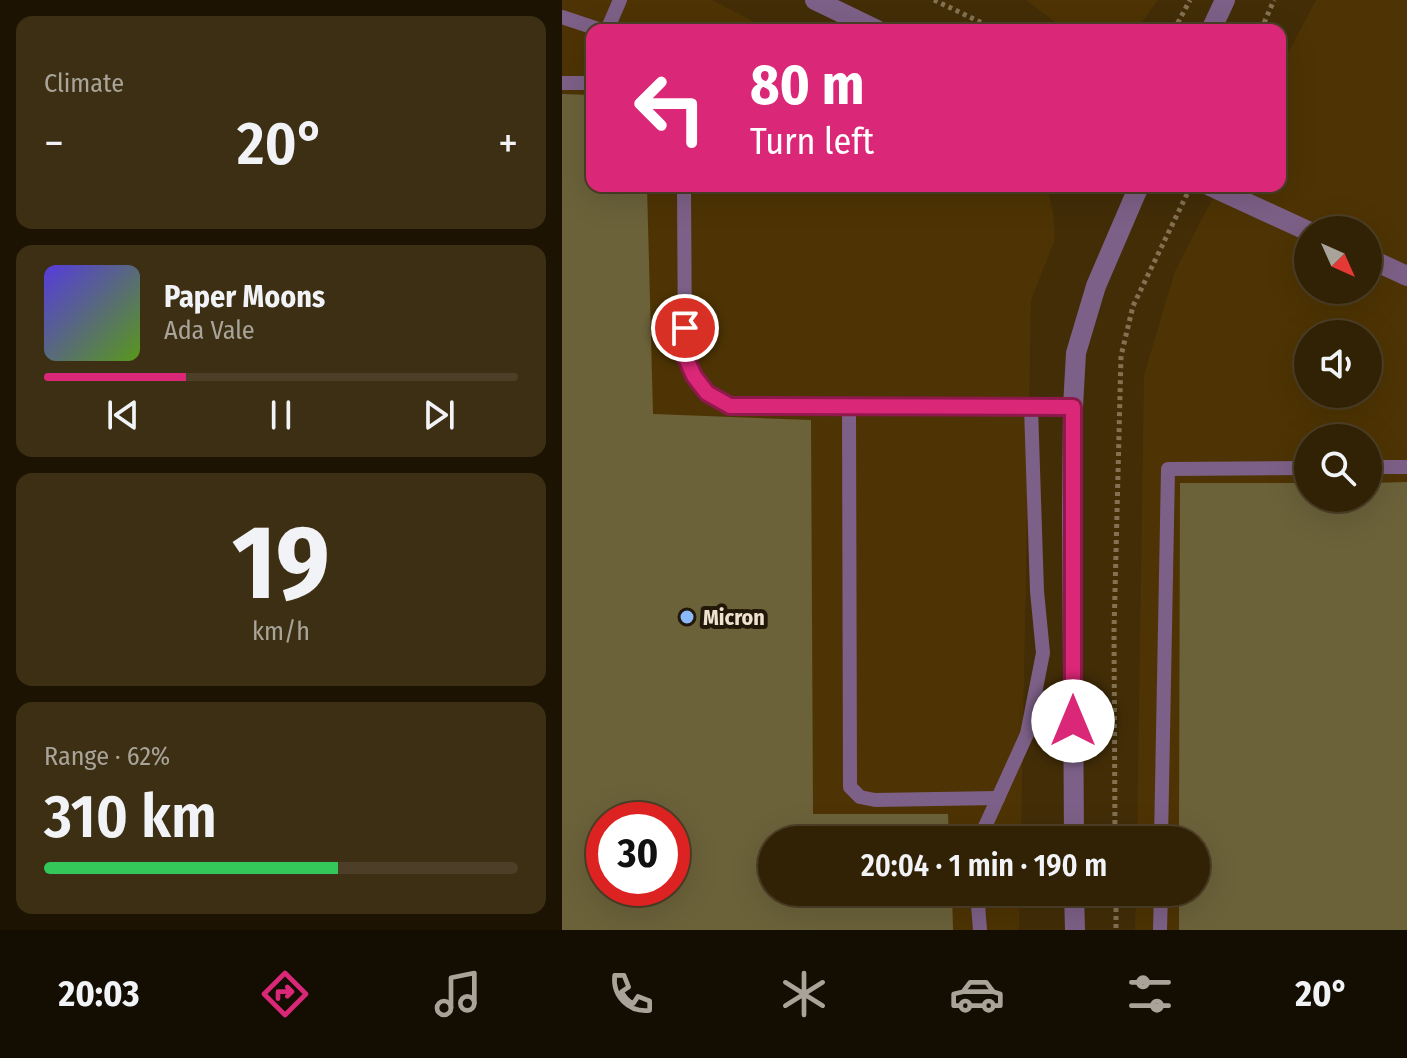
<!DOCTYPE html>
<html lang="en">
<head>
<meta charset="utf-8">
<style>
	:root { --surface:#322205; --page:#3d2f13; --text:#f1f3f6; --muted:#a8a49a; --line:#4d3f27; --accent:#db2777 }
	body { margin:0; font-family:"Fira Sans Condensed",sans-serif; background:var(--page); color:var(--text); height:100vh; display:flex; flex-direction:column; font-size:30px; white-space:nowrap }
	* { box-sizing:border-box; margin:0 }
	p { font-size:26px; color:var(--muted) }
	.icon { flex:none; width:44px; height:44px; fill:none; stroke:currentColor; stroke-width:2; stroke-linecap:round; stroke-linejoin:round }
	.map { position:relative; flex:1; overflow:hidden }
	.details { display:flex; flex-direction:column; gap:16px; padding:16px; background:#1c1303; width:562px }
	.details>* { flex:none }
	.hud { position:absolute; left:24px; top:24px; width:700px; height:168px; border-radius:16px; box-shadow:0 8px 32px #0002,0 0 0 2px var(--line); background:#db2777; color:#fff; overflow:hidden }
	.needle { width:52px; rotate:135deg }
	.buttons { position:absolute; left:732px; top:216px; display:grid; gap:16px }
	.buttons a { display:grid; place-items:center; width:88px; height:88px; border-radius:50%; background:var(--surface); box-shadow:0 8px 32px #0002,0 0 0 2px var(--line); font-size:40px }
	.speed { position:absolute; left:24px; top:802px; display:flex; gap:16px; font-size:40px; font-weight:700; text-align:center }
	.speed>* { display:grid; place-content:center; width:104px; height:104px; border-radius:50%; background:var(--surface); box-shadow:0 8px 32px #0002,0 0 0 2px var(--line); line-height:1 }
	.speed .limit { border:12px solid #d22; background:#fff; color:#111 }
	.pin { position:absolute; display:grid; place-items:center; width:68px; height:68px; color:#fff; margin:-34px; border:4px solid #fff; border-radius:50%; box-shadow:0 2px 8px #0007 }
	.me { position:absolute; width:88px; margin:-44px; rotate:0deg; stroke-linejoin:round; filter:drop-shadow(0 0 6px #0008) }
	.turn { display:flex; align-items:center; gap:28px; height:168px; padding:0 32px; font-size:36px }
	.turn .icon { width:104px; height:104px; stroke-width:2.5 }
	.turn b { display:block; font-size:56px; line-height:68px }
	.big { font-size:60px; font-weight:600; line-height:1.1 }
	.details .tile { flex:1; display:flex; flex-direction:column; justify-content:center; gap:12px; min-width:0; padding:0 28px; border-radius:16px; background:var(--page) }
	.details .dial { align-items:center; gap:0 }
	.dial b { font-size:104px; line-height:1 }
	.song { display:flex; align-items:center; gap:24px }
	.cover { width:96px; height:96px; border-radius:12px; background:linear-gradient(135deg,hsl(250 70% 55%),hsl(90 70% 35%)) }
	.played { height:8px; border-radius:4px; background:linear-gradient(90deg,var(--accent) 30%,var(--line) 30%) }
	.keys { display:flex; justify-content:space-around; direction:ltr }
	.heat { display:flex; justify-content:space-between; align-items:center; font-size:44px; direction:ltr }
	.charge { height:12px; border-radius:6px; background:linear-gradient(90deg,#34c759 62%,var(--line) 0) }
	.trip { position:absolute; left:196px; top:826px; width:452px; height:80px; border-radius:40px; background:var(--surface); box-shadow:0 8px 32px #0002,0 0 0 2px var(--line); font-weight:600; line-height:80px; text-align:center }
	.tab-bar { display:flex; height:128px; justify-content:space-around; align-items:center; background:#140e02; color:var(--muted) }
	.tab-bar .icon { width:56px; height:56px }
	.tab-bar .on { color:var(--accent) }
	.tab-bar b { font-size:36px; color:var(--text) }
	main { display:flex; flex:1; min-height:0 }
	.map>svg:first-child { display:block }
	.built { fill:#4e3404; fill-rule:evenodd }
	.building { fill:#6b623a; fill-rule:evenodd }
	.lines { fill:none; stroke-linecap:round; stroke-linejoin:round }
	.path { stroke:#837152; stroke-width:5; stroke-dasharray:4 4; stroke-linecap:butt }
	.service { stroke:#7d6087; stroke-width:14 }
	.minor { stroke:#7d6087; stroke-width:20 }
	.route-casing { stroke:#8e194d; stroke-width:20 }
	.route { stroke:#db2777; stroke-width:14 }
	.poi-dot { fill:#8bbafc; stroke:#211809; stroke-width:3 }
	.labels { text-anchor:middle; stroke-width:8; stroke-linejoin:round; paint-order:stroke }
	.poi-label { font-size:22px; font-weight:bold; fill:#efe2ce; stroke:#211809; text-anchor:start }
</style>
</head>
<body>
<main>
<section class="details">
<div class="tile"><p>Climate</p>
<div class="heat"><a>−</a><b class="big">20°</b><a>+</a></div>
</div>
<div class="tile">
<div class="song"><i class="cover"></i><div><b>Paper Moons</b><p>Ada Vale</p></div></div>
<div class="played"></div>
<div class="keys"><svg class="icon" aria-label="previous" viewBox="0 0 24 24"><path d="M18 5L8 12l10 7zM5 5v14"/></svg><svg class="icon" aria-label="pause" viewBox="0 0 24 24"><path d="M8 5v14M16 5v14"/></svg><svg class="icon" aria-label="next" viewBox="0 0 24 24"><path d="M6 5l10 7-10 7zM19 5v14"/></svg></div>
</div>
<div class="tile dial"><b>19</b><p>km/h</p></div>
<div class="tile"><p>Range · 62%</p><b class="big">310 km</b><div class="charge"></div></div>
</section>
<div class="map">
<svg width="845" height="930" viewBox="0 0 845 930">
	<rect width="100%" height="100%" fill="#422d07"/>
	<g class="built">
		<path d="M0,0H150L209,30H30V186L485,187L491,212L493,239L469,300L459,840H210V892H458L457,930H0ZM42,820H110V888H42Z"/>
		<path d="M464,0H596L574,30H504Z"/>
		<path d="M754,0H845V930H573L574,892H634V840H575L582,375L613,271L657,186H718V68ZM746,230H806V290H746ZM746,334H806V394H746ZM746,438H806V498H746Z"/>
	</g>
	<g class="building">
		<path d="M0,94L30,95V186H85L91,414L249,420L251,814H386L387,840H210V892H390L391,930H0ZM42,820H110V888H42Z"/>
		<path d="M845,482V930H617V892H634V840H617L618,483H746V498H806V483Z"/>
	</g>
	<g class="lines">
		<g class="path">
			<path d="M372,0L435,30"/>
			<path d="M612,30L628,0"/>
			<path d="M699,30L712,0"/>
			<path d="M553,840L552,631L559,356L571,306L627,190"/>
			<path d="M554,892V930"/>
		</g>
		<g class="service">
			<path d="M0,17L39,30"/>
			<path d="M45,30L58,0"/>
			<path d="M0,83H30"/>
			<path d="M122,186L123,356C136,386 140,390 168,406L511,407"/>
			<path d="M287,407L288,787L298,797L313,800L436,798"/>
			<path d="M806,467H845"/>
			<path d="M417,840L465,734L481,653L475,591L469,407"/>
			<path d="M599,840L606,469L746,468"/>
			<path d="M415,892L418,930"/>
			<path d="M598,930L599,892"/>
		</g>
		<g class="minor">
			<path d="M253,0L315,30"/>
			<path d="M649,30L663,0"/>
			<path d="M648,186L746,231"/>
			<path d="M806,258L845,276"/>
			<path d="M512,840L510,513L511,407L514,353L534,286L577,186"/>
			<path d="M512,892L513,930"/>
		</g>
	</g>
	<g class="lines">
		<g class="route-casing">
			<path id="route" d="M123,328V356L132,376L145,393L168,406L511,407V721"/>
		</g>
		<use href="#route" class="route"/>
	</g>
	<circle class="poi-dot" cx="125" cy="617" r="8"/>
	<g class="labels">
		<g class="poi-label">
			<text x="141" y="625">Micron</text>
		</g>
	</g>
</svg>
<div class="buttons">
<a><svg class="needle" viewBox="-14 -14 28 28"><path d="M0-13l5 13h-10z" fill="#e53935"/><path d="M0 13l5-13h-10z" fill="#a8a49a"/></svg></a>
<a><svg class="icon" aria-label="sound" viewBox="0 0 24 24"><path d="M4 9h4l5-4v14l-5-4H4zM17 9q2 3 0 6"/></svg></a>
<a><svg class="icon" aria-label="search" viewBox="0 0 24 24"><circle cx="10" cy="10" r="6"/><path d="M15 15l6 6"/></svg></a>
</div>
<div class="speed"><div class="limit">30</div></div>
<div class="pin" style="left:123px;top:328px;background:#d93025"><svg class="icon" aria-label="arrive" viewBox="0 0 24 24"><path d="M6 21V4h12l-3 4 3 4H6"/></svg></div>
<svg class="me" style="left:511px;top:721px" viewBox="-20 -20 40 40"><circle r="19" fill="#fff"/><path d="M0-13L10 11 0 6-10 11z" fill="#db2777"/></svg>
<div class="trip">20:04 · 1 min · 190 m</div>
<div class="hud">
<div class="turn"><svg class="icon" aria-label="left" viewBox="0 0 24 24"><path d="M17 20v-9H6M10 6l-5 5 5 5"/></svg><div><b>80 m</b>Turn left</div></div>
</div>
</div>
</main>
<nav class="tab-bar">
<b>20:03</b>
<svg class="icon on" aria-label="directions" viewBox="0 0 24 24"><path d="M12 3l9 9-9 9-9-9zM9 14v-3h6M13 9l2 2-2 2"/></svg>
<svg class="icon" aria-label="music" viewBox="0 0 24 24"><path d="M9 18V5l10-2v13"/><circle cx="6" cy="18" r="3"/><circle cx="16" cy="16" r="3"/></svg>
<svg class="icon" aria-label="phone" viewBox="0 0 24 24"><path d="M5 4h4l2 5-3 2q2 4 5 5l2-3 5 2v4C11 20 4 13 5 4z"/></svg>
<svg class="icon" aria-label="climate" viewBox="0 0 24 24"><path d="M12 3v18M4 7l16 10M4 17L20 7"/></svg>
<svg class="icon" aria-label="car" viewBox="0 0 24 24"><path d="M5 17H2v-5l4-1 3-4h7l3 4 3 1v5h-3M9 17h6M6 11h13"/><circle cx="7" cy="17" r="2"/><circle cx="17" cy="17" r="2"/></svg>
<svg class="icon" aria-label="filters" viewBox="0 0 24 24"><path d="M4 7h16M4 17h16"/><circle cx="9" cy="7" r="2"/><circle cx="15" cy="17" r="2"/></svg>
<b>20°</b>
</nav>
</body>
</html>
